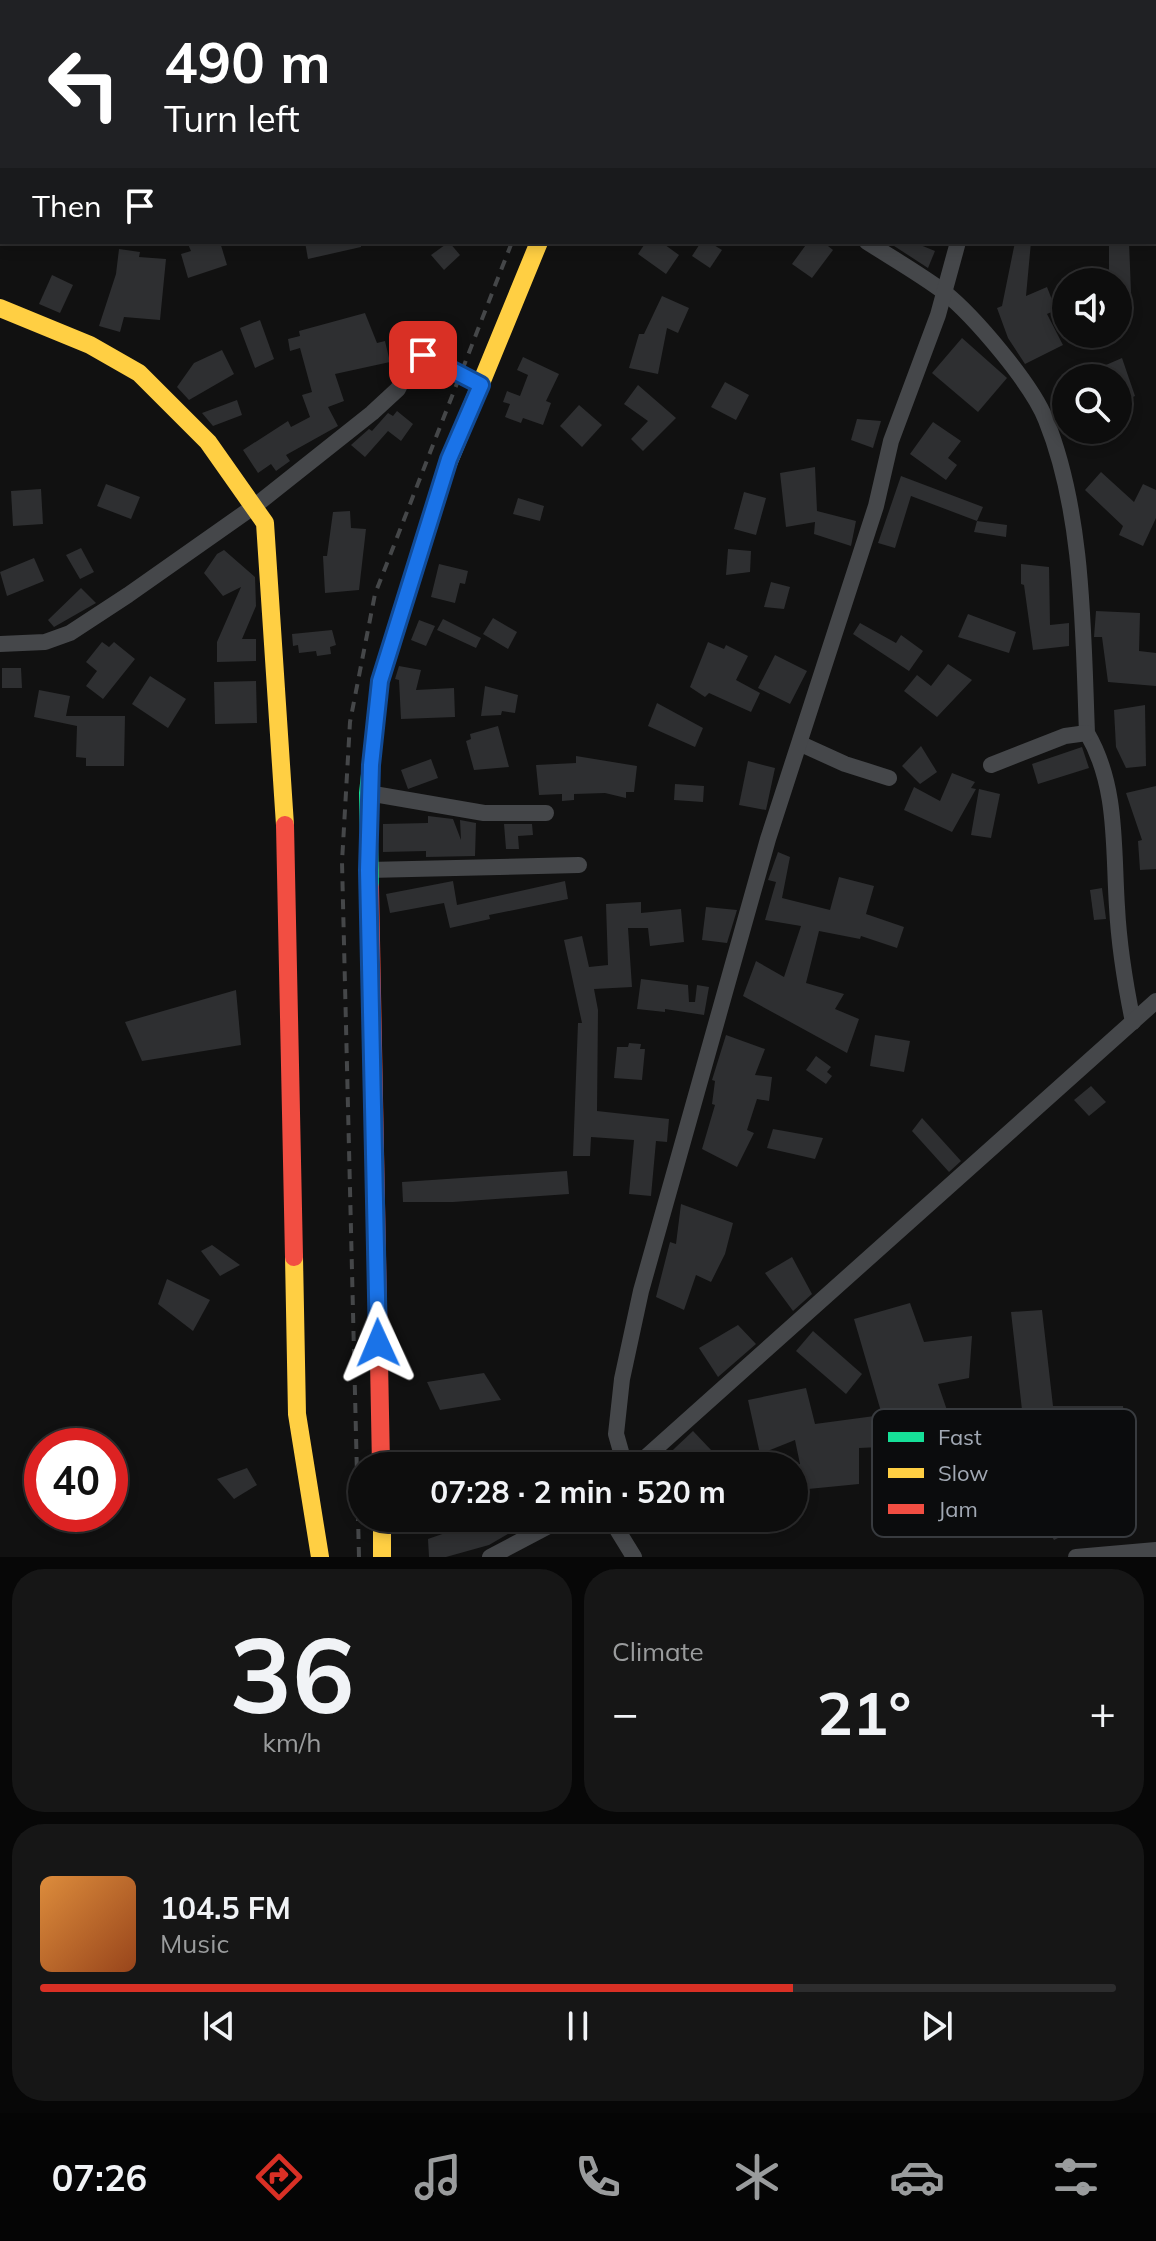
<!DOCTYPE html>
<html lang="en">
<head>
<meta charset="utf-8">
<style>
	:root { --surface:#0d0d0d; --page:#161616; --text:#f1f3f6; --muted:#9a9c9d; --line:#2d2d2e; --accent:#d93025 }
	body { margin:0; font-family:Mulish,sans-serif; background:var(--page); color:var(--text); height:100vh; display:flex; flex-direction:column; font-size:30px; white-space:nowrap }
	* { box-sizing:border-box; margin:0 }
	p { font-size:26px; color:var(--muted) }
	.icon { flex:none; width:44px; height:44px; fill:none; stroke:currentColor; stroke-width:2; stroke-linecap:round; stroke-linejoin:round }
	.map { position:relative; height:1557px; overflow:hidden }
	.drawer { display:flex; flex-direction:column; gap:12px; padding:12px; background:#070707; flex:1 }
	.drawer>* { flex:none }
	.banner { position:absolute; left:0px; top:0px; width:1156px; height:244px; box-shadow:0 4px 12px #0003,0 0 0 2px var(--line); background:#202124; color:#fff; overflow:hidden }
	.controls { position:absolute; left:1052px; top:268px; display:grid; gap:16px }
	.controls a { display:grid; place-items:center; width:80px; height:80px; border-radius:50%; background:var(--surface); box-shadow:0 4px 12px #0003,0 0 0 2px var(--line); font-size:40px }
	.speed { position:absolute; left:24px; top:1428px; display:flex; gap:16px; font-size:40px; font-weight:700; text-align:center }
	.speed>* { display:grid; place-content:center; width:104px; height:104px; border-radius:50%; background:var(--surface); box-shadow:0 4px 12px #0003,0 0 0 2px var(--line); line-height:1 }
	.speed .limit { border:12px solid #d22; background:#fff; color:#111 }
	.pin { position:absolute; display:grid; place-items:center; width:68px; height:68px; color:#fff; margin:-34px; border-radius:16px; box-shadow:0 4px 12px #0006 }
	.me { position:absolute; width:88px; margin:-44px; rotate:359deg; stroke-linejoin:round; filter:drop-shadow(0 0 6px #0008) }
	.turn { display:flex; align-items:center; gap:28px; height:168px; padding:0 32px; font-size:36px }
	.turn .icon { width:104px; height:104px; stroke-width:2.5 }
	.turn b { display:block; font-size:56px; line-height:68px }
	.then { display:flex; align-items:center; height:76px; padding:0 32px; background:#0003; gap:16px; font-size:30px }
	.big { font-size:60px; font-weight:700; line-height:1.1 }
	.drawer .tile { flex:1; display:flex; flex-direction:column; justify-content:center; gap:12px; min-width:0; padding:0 28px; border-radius:32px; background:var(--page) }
	.drawer .dial { align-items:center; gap:0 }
	.dial b { font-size:104px; line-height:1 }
	.song { display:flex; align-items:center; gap:24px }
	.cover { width:96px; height:96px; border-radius:12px; background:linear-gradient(135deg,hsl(30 70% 55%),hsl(20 70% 35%)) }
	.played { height:8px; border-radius:4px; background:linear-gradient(90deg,var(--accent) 70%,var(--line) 70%) }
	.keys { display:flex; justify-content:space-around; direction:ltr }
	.heat { display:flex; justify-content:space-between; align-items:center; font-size:44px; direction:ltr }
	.drawer .tiles { flex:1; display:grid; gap:12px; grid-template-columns:1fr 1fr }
	.tile:last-child { grid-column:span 2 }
	.trip { position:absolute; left:348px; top:1452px; width:460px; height:80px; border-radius:40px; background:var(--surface); box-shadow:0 4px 12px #0003,0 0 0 2px var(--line); font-weight:700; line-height:80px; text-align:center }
	.tab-bar { display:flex; height:128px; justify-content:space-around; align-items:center; background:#050505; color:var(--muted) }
	.tab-bar .icon { width:56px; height:56px }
	.tab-bar .on { color:var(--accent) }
	.tab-bar b { font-size:36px; color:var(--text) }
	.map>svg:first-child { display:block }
	.building { fill:#2e2f31 }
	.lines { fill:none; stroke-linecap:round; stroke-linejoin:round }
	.street { stroke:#45474a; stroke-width:16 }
	.fast { stroke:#16e098; stroke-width:18 }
	.slow { stroke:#ffcf43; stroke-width:18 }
	.jam { stroke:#f24e42; stroke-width:18 }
	.rail { stroke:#454749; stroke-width:4; stroke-dasharray:10 8; stroke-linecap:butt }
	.route-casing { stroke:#114b97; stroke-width:20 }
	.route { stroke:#1a73e8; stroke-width:14 }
	.key { fill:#0b0c0d; stroke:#383b3f; stroke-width:2 }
	.key-label { font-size:22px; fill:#a1a8b3 }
</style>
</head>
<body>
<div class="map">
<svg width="1156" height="1557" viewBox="0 0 1156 1557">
	<rect width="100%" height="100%" fill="#111"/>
	<g class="building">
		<path d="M187,242H220L227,265L188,278L181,254L191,251Z"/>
		<path d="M305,242H361V247L308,259Z"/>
		<path d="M449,242L460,255L444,270L431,255Z"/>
		<path d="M646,242H661L679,255L666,274L638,254Z"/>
		<path d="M701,242H709L722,250L710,268L692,256Z"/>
		<path d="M808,242H823L833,250L812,278L792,264Z"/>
		<path d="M888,242H913L935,251L928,268Z"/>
		<path d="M1015,242H1031L1026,296L1047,287L1056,310L1047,314L1063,345L1025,364L1008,338L997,308L1002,306Z"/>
		<path d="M1109,242H1129L1131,292L1118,293V282H1109Z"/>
		<path d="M119,249L140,252L139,257L166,259L160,320L124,317L120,332L99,326L116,274Z"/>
		<path d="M52,275L73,285L60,313L39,304Z"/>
		<path d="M662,296L689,308L678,333L667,328L658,374L629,368L639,334H644Z"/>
		<path d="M365,313L377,343L385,341L390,362L335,374L344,401L328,407L338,426L286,455L290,461L276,471L271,464L258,473L243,450L288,421L291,427L310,417L302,395L312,392L300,348L290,351L288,339L300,336L299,331Z"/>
		<path d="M260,320L274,359L255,368L240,328Z"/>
		<path d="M962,338L1007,378L978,412L932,373Z"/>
		<path d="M222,350L234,374L189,400L177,387L194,363Z"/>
		<path d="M523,357L559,374L546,401L551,403L543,425L523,418L521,423L505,417L510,404L503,402L507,391L520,396L528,375L517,370Z"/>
		<path d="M1122,358L1135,396L1118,403V378H1076Z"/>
		<path d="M725,382L749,395L736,420L711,407Z"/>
		<path d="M638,385L676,418L643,451L631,439L648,421L624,404Z"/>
		<path d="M237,400L242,415L213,426L202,413Z"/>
		<path d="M579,405L602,425L582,447L560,426Z"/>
		<path d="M397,411L413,424L401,441L388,431L365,457L351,445L369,429L372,431L388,413L393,416Z"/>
		<path d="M857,419L881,421L873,448L851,440Z"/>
		<path d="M933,422L961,441L948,458L957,465L946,480L910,454Z"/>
		<path d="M815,467L817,511L856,521L851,546L814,534L815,522L786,527L780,473Z"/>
		<path d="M1101,472L1134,502L1143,484L1156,490V518L1143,546L1119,535L1123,526L1085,490Z"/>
		<path d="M901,476L983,507L977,521L911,496L895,548L878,543Z"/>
		<path d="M106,484L140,497L131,519L97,506Z"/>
		<path d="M41,489L43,524L13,526L11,491Z"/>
		<path d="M744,492L766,498L756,535L734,529Z"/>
		<path d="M518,498L544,506L540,521L513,514Z"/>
		<path d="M350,511L351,528L366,529L359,590L325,593L323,556H327L333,512Z"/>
		<path d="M977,521L1007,525L1006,537L974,532Z"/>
		<path d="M81,548L94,572L80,579L66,555Z"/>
		<path d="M728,549L751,551L750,572L726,575Z"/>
		<path d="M224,550L255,577L256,606L242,639H256V661L217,662V642L241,587L223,596L204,573L217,554Z"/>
		<path d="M34,558L44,581L7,596L0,572Z"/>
		<path d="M439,564L468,571L465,584L460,583L455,603L431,597Z"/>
		<path d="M1021,564L1049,567L1050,625L1069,623V646L1033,650L1024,585L1021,584Z"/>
		<path d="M771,582L790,587L784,609L764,607Z"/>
		<path d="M81,588L96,603L54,627L48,620Z"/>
		<path d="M1096,611L1140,613L1139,651L1156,653V686L1108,682L1102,637H1094Z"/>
		<path d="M968,614L1016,632L1009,653L958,637Z"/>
		<path d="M493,618L517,632L508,649L483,634Z"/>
		<path d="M443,619L481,638L476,648L437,630Z"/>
		<path d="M419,620L435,626L426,646L411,640Z"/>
		<path d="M860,623L896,643L901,635L923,651L909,671L853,634Z"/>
		<path d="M332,630L336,645L330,647L331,654L317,656L316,651L299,653L298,645L293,646L292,634Z"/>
		<path d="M102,642L109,647L114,642L135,659L103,699L86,686L97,671L86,662Z"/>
		<path d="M708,642L724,649L726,645L748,656L736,680L760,693L751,712L709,693L705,697L690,687Z"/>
		<path d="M775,655L807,671L790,704L758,688Z"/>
		<path d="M948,664L972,680L937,717L904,691L917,675L931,686Z"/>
		<path d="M399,666L421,670L416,690L454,688L455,717L401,719L399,680L395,679Z"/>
		<path d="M2,668H21L22,688H2Z"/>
		<path d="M150,676L186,699L168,728L132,704Z"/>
		<path d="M256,681L257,723L215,724L214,682Z"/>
		<path d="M485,686L518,695L515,713L502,711L501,715L481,716Z"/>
		<path d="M39,690L70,696L66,716H125L124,766H86V758L76,757L77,726L34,717Z"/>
		<path d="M657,703L703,728L695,747L648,726Z"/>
		<path d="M1145,705L1146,766L1126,768L1116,747L1114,710Z"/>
		<path d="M498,726L509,767L474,770L466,741L471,739L470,734Z"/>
		<path d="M921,746L937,772L920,784L902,766Z"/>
		<path d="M1082,747L1089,768L1038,784L1032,764Z"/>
		<path d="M576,756L637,766L634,792H626V798L605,793L574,794V800L562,801V794L539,795L536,765L576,763Z"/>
		<path d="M431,759L438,778L408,789L401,770Z"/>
		<path d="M748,761L775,768L766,810L739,805Z"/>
		<path d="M952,773L975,782L971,788L976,789L952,832L904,810L914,787L940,801Z"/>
		<path d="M675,784L704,786L703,802L674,800Z"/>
		<path d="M1156,786V869L1140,870L1138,841L1142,840L1126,793Z"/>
		<path d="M979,789L1000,794L991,838L971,835Z"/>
		<path d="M428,816L453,819L461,840L460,820L476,823L475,856L426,857V851L383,852V824L428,823Z"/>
		<path d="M504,824H532L533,835L518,836L519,849H506Z"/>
		<path d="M778,852L790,857L782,898L830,910L839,877L874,886L866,914L904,927L897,948L861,936L860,939L819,931L806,983L844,994L835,1009L859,1019L847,1053L743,996L756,961L784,977L801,926L765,920L776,882L768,880Z"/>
		<path d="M453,881L457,905L565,881L568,899L489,915L490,919L450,928L444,903L390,913L386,894Z"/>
		<path d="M1102,888L1106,919L1094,920L1090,890Z"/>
		<path d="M641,902V913L681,909L684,942L650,946L648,928H628L632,987L594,989L598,1010L597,1111L669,1119L667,1142L656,1141L651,1196L629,1194L634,1140L591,1137L590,1156H573L578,1023H582L564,940L582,936L589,967L608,965L606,904Z"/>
		<path d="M706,907L737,910L727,943L702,940Z"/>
		<path d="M641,979L688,985L689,1002H695L697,985L709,987L704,1015L665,1009V1012L637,1009Z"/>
		<path d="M236,990L241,1045L142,1061L125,1022Z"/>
		<path d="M726,1035L765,1049L755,1075L772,1077L769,1101L757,1099L747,1130L754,1133L737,1167L702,1149L715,1105L712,1104L715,1081L712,1080Z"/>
		<path d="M875,1035L910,1041L904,1072L870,1066Z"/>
		<path d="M629,1043L641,1044L640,1049H645L642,1080L614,1078L617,1047H628Z"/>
		<path d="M816,1056L831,1067L827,1072L832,1076L826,1084L806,1070Z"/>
		<path d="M1091,1086L1106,1102L1089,1116L1074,1100Z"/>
		<path d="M922,1118L961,1161L949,1172L912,1131Z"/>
		<path d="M773,1129L823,1138L815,1159L767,1148Z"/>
		<path d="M567,1171L569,1194L453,1202H403L402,1182Z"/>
		<path d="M681,1204L733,1223L725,1254L711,1282L696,1275L684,1310L656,1297L670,1242L676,1244Z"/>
		<path d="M212,1245L240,1265L220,1276L201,1251Z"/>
		<path d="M792,1257L812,1294L793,1311L765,1273Z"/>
		<path d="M167,1279L210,1300L193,1331L158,1304Z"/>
		<path d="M910,1303L924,1342L972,1336L969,1378L938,1384L949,1416L879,1440L880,1447L859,1448V1484L798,1490L794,1465L800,1464L795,1440L760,1454L748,1400L806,1388L815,1424L882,1415L854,1319Z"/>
		<path d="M1042,1310L1053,1406H1123L1126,1429L1066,1431L1064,1421L1006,1427L1007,1439L973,1441L972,1410H1022L1011,1312Z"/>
		<path d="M738,1325L756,1344L718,1377L699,1348Z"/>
		<path d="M813,1331L862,1374L846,1394L796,1351Z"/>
		<path d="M484,1373L501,1400L440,1410L427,1382Z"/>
		<path d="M693,1431L711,1450L693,1466H656Z"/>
		<path d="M247,1468L257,1485L234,1499L217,1479Z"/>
		<path d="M1046,1484L1078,1528L1054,1540L1026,1494Z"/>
		<path d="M441,1518H501L513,1531L489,1545L446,1557H429L428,1539L448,1532Z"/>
	</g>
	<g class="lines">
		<g class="street">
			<path d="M342,0L343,2"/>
			<path d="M598,0L602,2"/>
			<path d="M910,0V2"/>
			<path d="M0,189L2,188"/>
			<path d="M1154,208H1156"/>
			<path d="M867,242C892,258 920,274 944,292C974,316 1032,384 1046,420C1084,514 1083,633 1087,733C1118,786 1113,847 1117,907C1119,946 1125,983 1133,1022"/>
			<path d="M0,644L45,642L70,633L128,595L256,505L372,413L398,389L411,362L423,355L481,385"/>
			<path d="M801,744L845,764L889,778"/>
			<path d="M991,765L1065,736L1087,733"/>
			<path d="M368,793L484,813H546"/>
			<path d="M368,870L579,865"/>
			<path d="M625,1466L616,1434L622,1379L641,1291L768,839L876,506L891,441L938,315L958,242"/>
			<path d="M636,1466L1156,1001"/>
			<path d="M610,1518L634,1557"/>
			<path d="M490,1557L564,1518"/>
			<path d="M1076,1557L1156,1550"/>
		</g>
		<path class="fast" d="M370,887L368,793L380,681L447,466"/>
		<g class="slow">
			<path d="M631,0V2"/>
			<path d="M0,308L90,345L139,373L208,442L265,523L285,825"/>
			<path d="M447,466L539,242"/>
			<path d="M294,1257L297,1414L320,1557"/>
			<path d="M382,1518V1557"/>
		</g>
		<g class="jam">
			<path d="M285,825L294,1257"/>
			<path d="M370,887L381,1466"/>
		</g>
		<g class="rail">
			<path d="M607,2L608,0"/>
			<path d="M359,1557L342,862L350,722L375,594L512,242"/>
		</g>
	</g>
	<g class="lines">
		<g class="route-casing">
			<path id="route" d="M378,1343L368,870L371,765L380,681L449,459L481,385L423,355"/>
		</g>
		<use href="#route" class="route"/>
	</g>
	<rect x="872" y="1409" width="264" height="128" rx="12" class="key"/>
	<rect x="888" y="1432" width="36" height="10" fill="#16e098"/>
	<rect x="888" y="1468" width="36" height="10" fill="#ffcf43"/>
	<rect x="888" y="1504" width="36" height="10" fill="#f24e42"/>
	<g class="key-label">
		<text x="938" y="1445">Fast</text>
		<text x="938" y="1481">Slow</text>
		<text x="938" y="1517">Jam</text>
	</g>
</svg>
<div class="controls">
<a><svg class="icon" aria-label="sound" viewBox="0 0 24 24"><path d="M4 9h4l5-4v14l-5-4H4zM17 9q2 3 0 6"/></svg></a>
<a><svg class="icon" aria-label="search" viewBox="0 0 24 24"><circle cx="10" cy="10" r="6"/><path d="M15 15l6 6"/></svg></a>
</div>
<div class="speed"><div class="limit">40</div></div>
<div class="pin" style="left:423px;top:355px;background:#d93025"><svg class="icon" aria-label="arrive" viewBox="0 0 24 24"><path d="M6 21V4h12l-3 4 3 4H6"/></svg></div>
<svg class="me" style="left:378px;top:1343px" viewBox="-20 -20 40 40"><path d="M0-17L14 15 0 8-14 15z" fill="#1a73e8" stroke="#fff" stroke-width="4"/></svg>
<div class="trip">07:28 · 2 min · 520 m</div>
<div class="banner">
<div class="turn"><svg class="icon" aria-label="left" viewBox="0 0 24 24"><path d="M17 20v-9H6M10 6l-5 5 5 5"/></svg><div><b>490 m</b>Turn left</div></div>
<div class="then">Then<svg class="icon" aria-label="arrive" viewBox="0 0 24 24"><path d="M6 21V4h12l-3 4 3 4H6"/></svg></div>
</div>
</div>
<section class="drawer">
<div class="tiles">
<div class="tile dial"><b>36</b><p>km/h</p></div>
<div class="tile"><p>Climate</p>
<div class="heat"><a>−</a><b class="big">21°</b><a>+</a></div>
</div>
<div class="tile">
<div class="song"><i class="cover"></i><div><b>104.5 FM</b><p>Music</p></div></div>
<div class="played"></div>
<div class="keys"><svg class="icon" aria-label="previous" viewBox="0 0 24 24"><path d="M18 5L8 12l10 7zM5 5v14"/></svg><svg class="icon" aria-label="pause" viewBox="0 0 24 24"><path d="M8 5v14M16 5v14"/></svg><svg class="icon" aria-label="next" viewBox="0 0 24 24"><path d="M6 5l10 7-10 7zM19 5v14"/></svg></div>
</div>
</div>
</section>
<nav class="tab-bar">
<b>07:26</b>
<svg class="icon on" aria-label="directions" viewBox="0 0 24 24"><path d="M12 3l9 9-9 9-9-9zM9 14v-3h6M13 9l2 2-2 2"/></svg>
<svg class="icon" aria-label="music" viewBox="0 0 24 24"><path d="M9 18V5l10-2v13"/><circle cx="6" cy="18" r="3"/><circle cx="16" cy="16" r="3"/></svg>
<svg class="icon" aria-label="phone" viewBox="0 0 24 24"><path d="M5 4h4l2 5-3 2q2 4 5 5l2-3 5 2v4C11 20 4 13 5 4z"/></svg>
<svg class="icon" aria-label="climate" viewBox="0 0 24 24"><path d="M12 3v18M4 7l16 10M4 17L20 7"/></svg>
<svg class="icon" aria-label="car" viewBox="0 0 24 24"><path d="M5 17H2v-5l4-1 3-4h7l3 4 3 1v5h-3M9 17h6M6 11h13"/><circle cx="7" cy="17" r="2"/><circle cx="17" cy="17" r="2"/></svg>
<svg class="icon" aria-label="filters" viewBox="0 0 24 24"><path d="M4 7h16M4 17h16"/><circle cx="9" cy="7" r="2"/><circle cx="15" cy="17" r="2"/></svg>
</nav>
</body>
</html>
